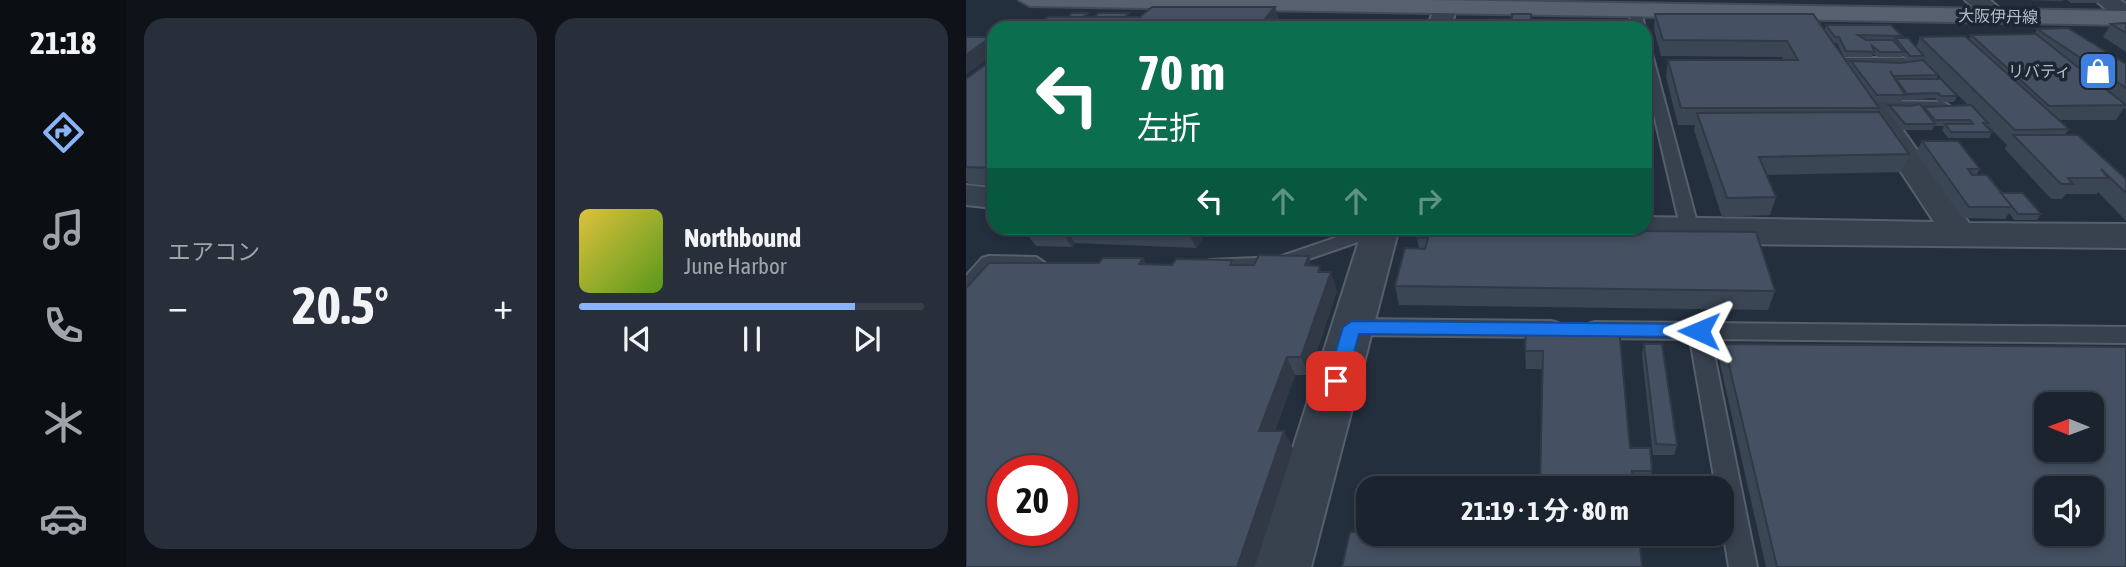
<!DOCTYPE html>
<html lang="ja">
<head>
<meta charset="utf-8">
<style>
	:root { --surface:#1b232e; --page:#282f3a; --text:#f1f3f6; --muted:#a0a4aa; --line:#39404a; --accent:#8ab4f8 }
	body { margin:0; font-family:"Asap Condensed","Noto Sans JP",sans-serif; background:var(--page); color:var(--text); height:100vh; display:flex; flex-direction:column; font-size:26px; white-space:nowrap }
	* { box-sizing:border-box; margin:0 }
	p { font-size:23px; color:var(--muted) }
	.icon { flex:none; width:38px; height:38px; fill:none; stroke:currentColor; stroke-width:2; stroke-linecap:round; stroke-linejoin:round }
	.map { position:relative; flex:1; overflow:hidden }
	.side { display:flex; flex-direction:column; gap:18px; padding:18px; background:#0f1319; width:840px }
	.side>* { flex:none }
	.banner { position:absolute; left:21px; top:21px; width:665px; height:214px; border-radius:21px; box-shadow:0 4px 10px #0003,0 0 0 2px var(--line); background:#0b6e4f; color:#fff; overflow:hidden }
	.needle { width:46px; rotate:271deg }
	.controls { position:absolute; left:1068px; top:392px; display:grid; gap:14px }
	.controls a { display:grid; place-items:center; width:70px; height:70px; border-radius:14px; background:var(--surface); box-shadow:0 4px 10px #0003,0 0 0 2px var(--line); font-size:35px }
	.speed { position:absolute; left:21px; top:455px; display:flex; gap:14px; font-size:35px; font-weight:700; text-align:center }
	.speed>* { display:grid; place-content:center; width:91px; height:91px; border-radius:50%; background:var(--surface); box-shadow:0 4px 10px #0003,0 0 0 2px var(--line); line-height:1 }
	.speed .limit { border:10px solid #d22; background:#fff; color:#111 }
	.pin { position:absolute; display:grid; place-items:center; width:60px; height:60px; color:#fff; margin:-30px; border-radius:14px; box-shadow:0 4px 10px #0006 }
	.me { position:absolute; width:77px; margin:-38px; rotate:271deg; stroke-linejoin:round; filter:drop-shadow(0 0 5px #0008) }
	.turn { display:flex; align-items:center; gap:24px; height:147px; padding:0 35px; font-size:32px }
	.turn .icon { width:91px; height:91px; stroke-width:2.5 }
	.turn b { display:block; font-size:49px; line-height:60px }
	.lanes { display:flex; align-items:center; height:66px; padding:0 35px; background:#0003; justify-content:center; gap:35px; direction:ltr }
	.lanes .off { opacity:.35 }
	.big { font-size:52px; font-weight:700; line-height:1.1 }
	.side .card { flex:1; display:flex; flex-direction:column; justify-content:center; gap:10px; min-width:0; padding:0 24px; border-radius:21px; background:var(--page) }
	.song { display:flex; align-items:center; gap:21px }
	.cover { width:84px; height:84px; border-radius:10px; background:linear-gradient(135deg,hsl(50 70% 55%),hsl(90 70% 35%)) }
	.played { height:7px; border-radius:4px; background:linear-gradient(90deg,var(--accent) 80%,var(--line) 80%) }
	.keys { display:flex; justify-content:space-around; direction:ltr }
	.heat { display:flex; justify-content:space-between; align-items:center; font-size:38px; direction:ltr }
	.side .tiles { flex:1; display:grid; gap:18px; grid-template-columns:repeat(2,1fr) }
	.trip { position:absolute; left:390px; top:476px; width:378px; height:70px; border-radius:21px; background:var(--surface); box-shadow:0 4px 10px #0003,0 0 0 2px var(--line); font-weight:700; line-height:70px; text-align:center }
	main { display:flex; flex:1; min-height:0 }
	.tabs { display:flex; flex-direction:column; width:126px; justify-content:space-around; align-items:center; background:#0b0e12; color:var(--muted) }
	.tabs .icon { width:49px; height:49px }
	.tabs .on { color:var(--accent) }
	.tabs b { font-size:32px; color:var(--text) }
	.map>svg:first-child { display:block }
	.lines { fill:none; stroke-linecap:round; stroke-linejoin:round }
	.service-casing { stroke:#565f6c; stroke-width:4 }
	.minor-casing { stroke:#565f6c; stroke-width:4 }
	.primary-casing { stroke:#414a57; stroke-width:4 }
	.service { fill:#38414e; fill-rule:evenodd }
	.minor { fill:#38414e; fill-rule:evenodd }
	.primary { fill:#56606e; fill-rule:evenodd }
	.wall { fill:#3b4654; fill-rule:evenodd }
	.shaded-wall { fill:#303945 }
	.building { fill:#455162; stroke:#303945; stroke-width:2; fill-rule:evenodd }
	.route { fill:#1a73e8; stroke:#114b97; stroke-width:2 }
	.labels { text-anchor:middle; stroke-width:7; stroke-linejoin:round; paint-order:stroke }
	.far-street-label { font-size:16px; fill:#b4bcc9; stroke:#1d2633 }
	.far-poi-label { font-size:16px; fill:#b4bcc9; stroke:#1d2633; text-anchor:end }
</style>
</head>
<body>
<main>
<nav class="tabs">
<b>21:18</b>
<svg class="icon on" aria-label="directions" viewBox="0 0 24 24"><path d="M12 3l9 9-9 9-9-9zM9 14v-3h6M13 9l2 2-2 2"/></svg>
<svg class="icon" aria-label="music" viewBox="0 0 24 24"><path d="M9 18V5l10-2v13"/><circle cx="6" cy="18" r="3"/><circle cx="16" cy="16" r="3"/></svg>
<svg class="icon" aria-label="phone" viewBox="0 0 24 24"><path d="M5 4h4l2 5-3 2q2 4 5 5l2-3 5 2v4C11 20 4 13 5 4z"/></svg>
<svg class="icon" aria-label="climate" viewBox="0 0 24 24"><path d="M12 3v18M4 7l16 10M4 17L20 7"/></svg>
<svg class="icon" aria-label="car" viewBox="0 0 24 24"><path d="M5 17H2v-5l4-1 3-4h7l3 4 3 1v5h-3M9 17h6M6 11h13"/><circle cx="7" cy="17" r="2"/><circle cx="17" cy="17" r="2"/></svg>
</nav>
<section class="side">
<div class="tiles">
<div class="card"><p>エアコン</p>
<div class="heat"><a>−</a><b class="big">20.5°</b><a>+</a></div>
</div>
<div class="card">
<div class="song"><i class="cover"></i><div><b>Northbound</b><p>June Harbor</p></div></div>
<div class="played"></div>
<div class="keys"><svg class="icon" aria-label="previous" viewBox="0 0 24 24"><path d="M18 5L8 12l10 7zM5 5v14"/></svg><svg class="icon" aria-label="pause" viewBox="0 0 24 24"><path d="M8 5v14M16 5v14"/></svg><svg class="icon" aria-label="next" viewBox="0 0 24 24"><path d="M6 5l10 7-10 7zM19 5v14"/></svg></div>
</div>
</div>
</section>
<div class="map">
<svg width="1160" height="567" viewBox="0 0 1160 567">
	<rect width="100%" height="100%" fill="#242f3e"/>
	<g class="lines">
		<g class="service-casing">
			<g id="service">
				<path d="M669,8L675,11L679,28H667L663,11Z"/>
				<path d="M679,46L685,50L733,230L724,236L715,230L679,76Z"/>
				<path d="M938,58L944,62L942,65L876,66L870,62L876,58Z"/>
				<path d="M906,101L977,102L984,106L977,110L901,108V102Z"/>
				<path d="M398,228H424L421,232L314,269L243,272L234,266L243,260L313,257Z"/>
				<path d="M23,256L70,257L79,263L70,269L28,268L7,293L0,295V276L16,258Z"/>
				<path d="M386,319L585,321L592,323L595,329L592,335L585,337L386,335L379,332L376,327L379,322Z"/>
				<path d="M629,322L1160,327V343L745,339L791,567H763L756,525V488H750L724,339L629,338L622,336L619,330L622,324Z"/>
			</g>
		</g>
		<g class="minor-casing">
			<g id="minor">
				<path d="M999,0H1024L1042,16L1031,23L1023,21Z"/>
				<path d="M1129,0H1154L1160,4V21L1152,19Z"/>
				<path d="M479,2L490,9L485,28H461L468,9Z"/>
				<path d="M911,105L921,108L1003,223L1160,224V248L766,244L667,239L655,236L649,228H679V217L968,222L897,114L901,108Z"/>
				<path d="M0,185L28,188V208L0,205Z"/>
				<path d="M397,228H433L345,567H289Z"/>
			</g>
		</g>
		<g class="primary-casing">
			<path id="primary" d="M53,0H466L1160,11V25L64,6Z"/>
		</g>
		<use href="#service" class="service"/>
		<use href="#minor" class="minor"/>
		<use href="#primary" class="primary"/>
	</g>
	<g class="wall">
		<path d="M1058,0H1097V1Z"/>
		<path d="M1101,0H1136L1134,3H1105Z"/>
		<path d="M689,14L858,31L860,25L936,36L935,38L950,47L954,37L1003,40L1005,35L1069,34L1071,29L1160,64V110L1158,108L1150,120H1094L1103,129L1099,135L1160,179V221L1132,192L1131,194H1100L1096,199H1085L1039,149L1041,145L1021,125L1020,126L1026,132L1023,138H982L976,130L978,126H968L966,130H936L921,111L923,105L958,109V107L1002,105L956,59V60L972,75L970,79L991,96L988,102H972L969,98L939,100L937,98L936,101H909L890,76L913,108L911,112L943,154L935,172L801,175L810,197L804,215L756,217L728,130L729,125H712L700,77L702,60H818L816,57L695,56L688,30ZM867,43H871L878,57H906L907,54L912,57H936L937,55L942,61H947L934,63L885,61L883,66Z"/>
		<path d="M1160,23V52L1137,37L1145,24Z"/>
		<path d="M28,58V186L3,184L0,180V79Z"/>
		<path d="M956,141L1014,169L1010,175L1035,193L1075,214L1071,220H1048L1043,213L1039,219L996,218L950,152Z"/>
		<path d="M60,228H244L230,248L109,243L106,247L70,246L58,230Z"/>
		<path d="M563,230L809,291L802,310L433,305L429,286L453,249L451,238Z"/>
		<path d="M266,260L268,265H346L357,272L371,291L343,375H329L309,431H318L327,449L289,567L180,264L206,265Z"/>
		<path d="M560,328L664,448L686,471L683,487L574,488L576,369H560L559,351Z"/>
		<path d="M678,344L711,445L708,455H687L676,355Z"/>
		<path d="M758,344L1160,567H800L753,359Z"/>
	</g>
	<g class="shaded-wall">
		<path d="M309,7L314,22L309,28H291Z"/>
		<path d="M25,37L28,41V55L0,75V55Z"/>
		<path d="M99,228L109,243L106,247L95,232Z"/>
		<path d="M226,228H244L230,248L222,232Z"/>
		<path d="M343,256L349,275L339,265Z"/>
		<path d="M177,258L188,277L173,264Z"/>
		<path d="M365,272L371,291L343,375L335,357Z"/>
		<path d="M321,357L329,375L303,449L293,431Z"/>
		<path d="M318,431L327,449L289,567H271Z"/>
	</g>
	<g class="building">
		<path d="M186,7H309L291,28H67L82,17H174Z"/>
		<path d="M106,13H122L117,17H102Z"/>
		<path d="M133,13H163L159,17H128Z"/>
		<path d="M546,14H565V28H510L512,20L546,19Z"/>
		<path d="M689,14H847L913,108H715L702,60H832L821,41L697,40Z"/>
		<path d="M580,22H647L648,28H580Z"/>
		<path d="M1160,23V33L1145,24Z"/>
		<path d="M860,25H925L936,36L892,35L900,40H927L938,52H914L906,46L908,52L880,51L873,37H869Z"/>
		<path d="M1102,28L1160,64V88L1071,29Z"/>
		<path d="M1070,34L1160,105L1083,106L1005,35Z"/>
		<path d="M999,36L1103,129L1049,130L954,37Z"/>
		<path d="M0,37H25L0,55Z"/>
		<path d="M929,38H942L958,56H944Z"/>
		<path d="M28,58V168L0,167V79Z"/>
		<path d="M957,60L972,75L927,76L924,71L939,95H911L885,61L934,63Z"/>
		<path d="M930,79H975L991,96H975L972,93L941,94Z"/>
		<path d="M954,104L969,124H939L923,105L945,106Z"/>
		<path d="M1005,105L1022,123H1017L1026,132H985L979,124H1007L1004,120H969L958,107Z"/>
		<path d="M913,112L943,154L793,157L810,197L761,198L731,113Z"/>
		<path d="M1047,135H1112L1160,179V193L1135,169L1142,178H1102L1107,184H1095Z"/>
		<path d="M956,141H992L1014,169H1002L1006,175H1021L1047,207H1003Z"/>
		<path d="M1035,193H1057L1075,214H1052Z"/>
		<path d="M60,228H99L95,232L58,230Z"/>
		<path d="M101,228H226L222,232Z"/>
		<path d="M453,228H563V230L790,232L809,291L429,286L439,248L459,249L462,238H451Z"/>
		<path d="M293,255L343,256L339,265L354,266L352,272H365L335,357H321L293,431H318L271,567H0V288L23,263H133L137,258H177L173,264L206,265L210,259L266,260L264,265H288ZM37,471H96V530H37Z"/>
		<path d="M560,328H653L664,448H684L686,471H666L668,487L687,488H574L577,351H559Z"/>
		<path d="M678,344H696L711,445L690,444Z"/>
		<path d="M758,344L1160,347V567H811ZM1080,404H1125V450H1080ZM1080,488H1125V534H1080Z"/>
		<path d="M384,532H402V534H673L676,567H376Z"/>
	</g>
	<path class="route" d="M386,321L733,324L741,331L733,337L393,334L380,381L370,388L361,381L377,327Z"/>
	<defs>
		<g id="shop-square" transform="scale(2.0125)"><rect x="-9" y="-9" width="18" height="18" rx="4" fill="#3f7fe0" stroke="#1d2633"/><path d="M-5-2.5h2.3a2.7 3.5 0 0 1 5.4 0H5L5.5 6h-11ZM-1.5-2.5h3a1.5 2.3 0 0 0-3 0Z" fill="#fff"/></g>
	</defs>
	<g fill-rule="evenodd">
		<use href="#shop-square" x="1132" y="71"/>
	</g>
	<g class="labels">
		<g class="far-street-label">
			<text transform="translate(1032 16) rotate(1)" y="6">大阪伊丹線</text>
		</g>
		<g class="far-poi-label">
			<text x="1105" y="77">リバティ</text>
		</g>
	</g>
</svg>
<div class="controls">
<a><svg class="needle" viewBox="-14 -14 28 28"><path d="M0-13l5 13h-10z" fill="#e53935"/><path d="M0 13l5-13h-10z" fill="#a0a4aa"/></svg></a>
<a><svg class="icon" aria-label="sound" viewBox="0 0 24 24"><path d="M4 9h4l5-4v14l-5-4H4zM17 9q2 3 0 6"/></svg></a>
</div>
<div class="speed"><div class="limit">20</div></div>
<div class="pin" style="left:370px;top:381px;background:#d93025"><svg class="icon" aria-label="arrive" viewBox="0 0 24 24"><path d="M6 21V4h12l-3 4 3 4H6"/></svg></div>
<svg class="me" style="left:733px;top:331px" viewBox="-20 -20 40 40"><path d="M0-17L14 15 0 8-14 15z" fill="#1a73e8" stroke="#fff" stroke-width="4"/></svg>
<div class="trip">21:19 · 1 分 · 80 m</div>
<div class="banner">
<div class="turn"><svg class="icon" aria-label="left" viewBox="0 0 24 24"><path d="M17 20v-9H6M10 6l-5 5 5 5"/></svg><div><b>70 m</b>左折</div></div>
<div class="lanes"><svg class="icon" aria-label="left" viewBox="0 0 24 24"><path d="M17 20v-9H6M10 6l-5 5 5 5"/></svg><svg class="icon off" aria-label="ahead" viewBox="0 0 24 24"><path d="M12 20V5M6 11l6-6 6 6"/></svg><svg class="icon off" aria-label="ahead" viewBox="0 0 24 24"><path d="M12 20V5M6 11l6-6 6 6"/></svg><svg class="icon off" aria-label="right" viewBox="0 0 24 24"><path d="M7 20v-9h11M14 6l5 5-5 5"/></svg></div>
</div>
</div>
</main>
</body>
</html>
